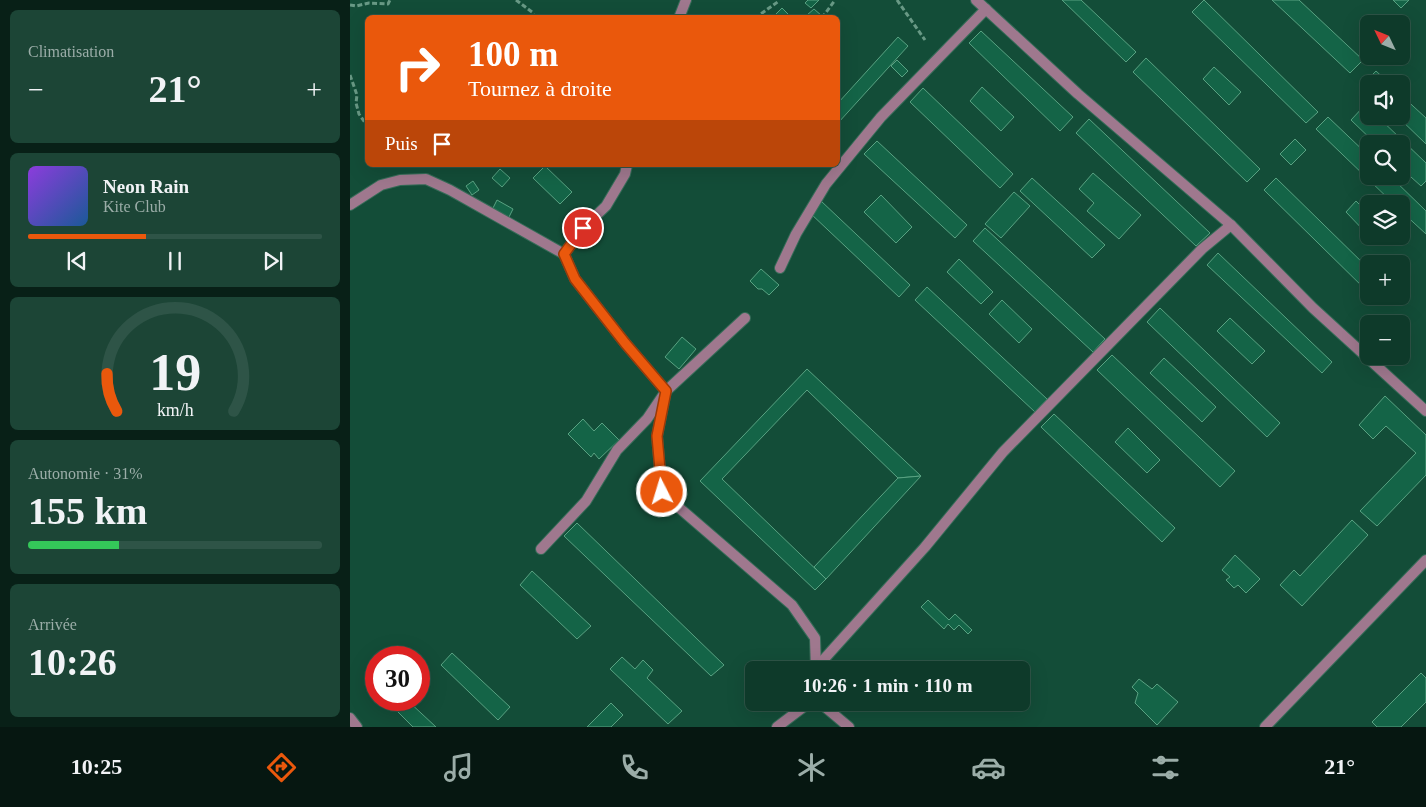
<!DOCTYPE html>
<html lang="fr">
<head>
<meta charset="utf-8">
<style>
	:root { --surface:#0e3a2a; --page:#1c4536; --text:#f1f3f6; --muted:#9bada8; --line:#2e5447; --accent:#ea580c }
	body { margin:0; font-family:"Times New Roman",serif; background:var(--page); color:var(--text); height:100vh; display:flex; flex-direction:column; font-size:19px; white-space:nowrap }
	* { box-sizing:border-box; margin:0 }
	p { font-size:16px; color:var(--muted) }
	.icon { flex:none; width:28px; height:28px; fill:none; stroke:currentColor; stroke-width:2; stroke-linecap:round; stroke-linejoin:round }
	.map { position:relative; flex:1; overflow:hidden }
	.sheet { display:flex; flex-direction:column; gap:10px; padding:10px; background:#082017; width:350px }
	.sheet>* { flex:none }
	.banner { position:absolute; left:15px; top:15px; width:475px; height:152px; border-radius:8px; box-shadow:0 5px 20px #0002,0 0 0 1px var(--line); background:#ea580c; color:#fff; overflow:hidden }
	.needle { width:32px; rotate:313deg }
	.controls { position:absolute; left:1010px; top:15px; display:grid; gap:10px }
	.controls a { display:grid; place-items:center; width:50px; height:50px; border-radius:8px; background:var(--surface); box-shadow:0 5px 20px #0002,0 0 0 1px var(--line); font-size:25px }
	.speed { position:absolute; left:15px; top:646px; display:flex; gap:10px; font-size:25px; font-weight:700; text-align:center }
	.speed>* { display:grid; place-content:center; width:65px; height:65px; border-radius:50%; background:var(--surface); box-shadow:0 5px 20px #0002,0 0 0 1px var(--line); line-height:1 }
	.speed .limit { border:8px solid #d22; background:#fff; color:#111 }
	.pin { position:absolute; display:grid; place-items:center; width:42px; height:42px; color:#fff; margin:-21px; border:2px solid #fff; border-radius:50%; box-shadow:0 1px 5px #0007 }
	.me { position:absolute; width:55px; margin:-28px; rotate:355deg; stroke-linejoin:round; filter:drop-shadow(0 0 4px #0008) }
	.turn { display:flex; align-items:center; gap:18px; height:105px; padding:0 20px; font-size:22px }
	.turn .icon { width:65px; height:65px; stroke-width:2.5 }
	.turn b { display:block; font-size:35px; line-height:42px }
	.then { display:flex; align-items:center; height:48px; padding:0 20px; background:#0003; gap:10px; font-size:19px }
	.big { font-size:38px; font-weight:700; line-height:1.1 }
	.sheet .card { flex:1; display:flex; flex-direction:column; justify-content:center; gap:8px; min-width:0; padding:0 18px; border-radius:8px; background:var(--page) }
	.sheet .dial { align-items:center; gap:0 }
	.dial svg { height:130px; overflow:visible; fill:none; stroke:var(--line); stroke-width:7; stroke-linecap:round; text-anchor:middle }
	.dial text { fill:var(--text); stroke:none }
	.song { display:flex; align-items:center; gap:15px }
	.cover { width:60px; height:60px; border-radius:8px; background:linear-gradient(135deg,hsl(270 70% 55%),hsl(210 70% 35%)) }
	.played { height:5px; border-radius:2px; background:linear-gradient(90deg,var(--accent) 40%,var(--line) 40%) }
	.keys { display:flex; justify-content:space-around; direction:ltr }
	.heat { display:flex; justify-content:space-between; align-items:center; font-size:28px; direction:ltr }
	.charge { height:8px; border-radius:4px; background:linear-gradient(90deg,#34c759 31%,var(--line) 0) }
	.trip { position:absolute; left:395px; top:661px; width:285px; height:50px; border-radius:8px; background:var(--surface); box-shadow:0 5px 20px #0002,0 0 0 1px var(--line); font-weight:700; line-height:50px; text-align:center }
	.tabs { display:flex; height:80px; justify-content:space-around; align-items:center; background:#061711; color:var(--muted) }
	.tabs .icon { width:35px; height:35px }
	.tabs .current { color:var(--accent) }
	.tabs b { font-size:22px; color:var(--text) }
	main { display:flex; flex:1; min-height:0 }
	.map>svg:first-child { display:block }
	.building { fill:#146447; stroke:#59a282 }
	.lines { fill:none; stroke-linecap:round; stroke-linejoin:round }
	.minor-casing { stroke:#366c58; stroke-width:12 }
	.path { stroke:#689985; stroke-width:3; stroke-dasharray:5 2.5; stroke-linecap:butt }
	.minor { stroke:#9f788e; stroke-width:10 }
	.route-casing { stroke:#983908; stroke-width:12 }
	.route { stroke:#ea580c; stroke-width:9 }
</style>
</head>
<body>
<main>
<section class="sheet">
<div class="card"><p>Climatisation</p>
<div class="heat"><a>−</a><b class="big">21°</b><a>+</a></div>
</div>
<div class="card">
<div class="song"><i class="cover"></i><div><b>Neon Rain</b><p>Kite Club</p></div></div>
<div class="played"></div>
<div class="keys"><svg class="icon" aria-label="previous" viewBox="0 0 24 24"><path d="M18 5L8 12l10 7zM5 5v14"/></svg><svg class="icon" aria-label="pause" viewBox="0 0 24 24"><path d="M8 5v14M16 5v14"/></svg><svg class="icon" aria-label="next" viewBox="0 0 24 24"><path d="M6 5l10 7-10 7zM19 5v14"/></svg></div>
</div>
<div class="card dial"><svg viewBox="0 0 100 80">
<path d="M14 69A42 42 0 1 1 86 69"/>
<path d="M14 69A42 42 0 0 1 8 46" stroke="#ea580c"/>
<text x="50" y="56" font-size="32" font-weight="700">19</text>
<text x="50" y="72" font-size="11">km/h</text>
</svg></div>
<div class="card"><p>Autonomie · 31%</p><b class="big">155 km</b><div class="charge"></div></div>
<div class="card"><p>Arrivée</p><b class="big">10:26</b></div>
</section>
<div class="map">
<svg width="1076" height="727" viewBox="0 0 1076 727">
	<rect width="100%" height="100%" fill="#134d38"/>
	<g class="building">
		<path d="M458,0H469L461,8L455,3Z"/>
		<path d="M712,0H731L786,52L776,62Z"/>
		<path d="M854,0L968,112L956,123L842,12Z"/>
		<path d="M922,0H949L1013,60L1000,73Z"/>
		<path d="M1043,0H1059L1051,8Z"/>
		<path d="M432,8L442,18H422Z"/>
		<path d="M464,9L472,16L471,18H460L457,15Z"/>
		<path d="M631,31L723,117L710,131L619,43Z"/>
		<path d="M548,37L558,46L488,123V103Z"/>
		<path d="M796,58L910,169L897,182L783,72Z"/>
		<path d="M547,60L558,71L552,77L541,66Z"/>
		<path d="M864,67L891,92L879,105L853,79Z"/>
		<path d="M1026,71L1040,84H1019V90L1013,84Z"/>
		<path d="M632,87L664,117L651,131L620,101Z"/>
		<path d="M573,88L663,174L650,188L560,102Z"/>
		<path d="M1051,95L1076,118V144L1047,116H1051Z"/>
		<path d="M1015,105L1019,109V116H1027L1076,163V181L1071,186L1051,168V144H1026L1001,120Z"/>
		<path d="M978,117L1019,156V176H1040L1076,211V234L1051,211V204H1044L966,129Z"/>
		<path d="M739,119L860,233L846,246L726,133Z"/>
		<path d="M945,139L956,150L941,165L930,154Z"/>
		<path d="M527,141L617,225L605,238L514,154Z"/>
		<path d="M195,166L222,192L210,204L183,178Z"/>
		<path d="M150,169L160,178L152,187L142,178Z"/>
		<path d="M743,173L791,215L769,239L737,211L744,203L729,189Z"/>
		<path d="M682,178L755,245L742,258L670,191Z"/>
		<path d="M926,178L1019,269V293L914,190Z"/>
		<path d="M123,181L129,190L122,195L116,186Z"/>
		<path d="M664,192L680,206L651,238L635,224Z"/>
		<path d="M531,195L562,227L546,243L514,212Z"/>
		<path d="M147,200L163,209L158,219L142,210Z"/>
		<path d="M471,201L560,285L549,297L460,213Z"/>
		<path d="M1006,201L1019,214V236L996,212Z"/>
		<path d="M635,228L755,339L743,352L623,241Z"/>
		<path d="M868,253L982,362L972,373L857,265Z"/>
		<path d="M609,259L643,292L631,304L597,272Z"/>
		<path d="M411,269L429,285L419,295L412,289H408L400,281Z"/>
		<path d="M577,287L697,399L685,412L565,300Z"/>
		<path d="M1023,296H1040L1031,305Z"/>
		<path d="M652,300L682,329L669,343L639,314Z"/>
		<path d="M810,308L930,423L917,437L797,322Z"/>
		<path d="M880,318L915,351L902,364L867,331Z"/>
		<path d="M332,337L346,349L329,369L315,357Z"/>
		<path d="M762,355L885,471L870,487L747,370Z"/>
		<path d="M814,358L866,407L852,422L800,373Z"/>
		<path d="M457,369L571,476L548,478L457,390L372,479L476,579L465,590L350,481Z"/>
		<path d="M1035,396L1076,435V475L1027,526L1010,511L1066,453L1036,426L1023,439L1009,425Z"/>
		<path d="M704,414L825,528L812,542L691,427Z"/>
		<path d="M233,419L244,431L252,423L269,440L249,459L244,453L241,457L218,434Z"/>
		<path d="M778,428L810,460L797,473L765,442Z"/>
		<path d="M571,476L476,579L464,567L548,478Z"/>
		<path d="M1002,520L1018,535L952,606L930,585L944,570L950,576Z"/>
		<path d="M227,523L374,665L361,676L214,536Z"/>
		<path d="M885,555L910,579L896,593L888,585L884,588L876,580L880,577L872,570Z"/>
		<path d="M182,571L241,626L227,639L170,585Z"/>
		<path d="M578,600L599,620L605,614L622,630L618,634L609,625L604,630L598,624L594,629L571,607Z"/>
		<path d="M50,648L60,658H40Z"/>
		<path d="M102,653L160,707L148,720L91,665Z"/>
		<path d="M272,657L285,669L293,660L303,670L297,678L332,711L318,724L260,669Z"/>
		<path d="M1071,673L1076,678V702L1051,727H1027L1022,722Z"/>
		<path d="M789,679L802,689L807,684L828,702L807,725L785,703L788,693L782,687Z"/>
		<path d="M57,700L86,727H63L47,711Z"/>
		<path d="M261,703L273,715L261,727H237Z"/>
	</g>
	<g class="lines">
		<g class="minor-casing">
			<g id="minor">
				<path d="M626,0L728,94L881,225L963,308L1076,411"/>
				<path d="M329,18L336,0"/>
				<path d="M0,205L31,185L50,180L76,179L100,190L214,254L225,279L275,343L316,391L307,436L312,493L442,605L465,638L466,670"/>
				<path d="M214,254L233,228L256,206L275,174L277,165"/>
				<path d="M430,268L446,234L476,184L531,117L636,9"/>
				<path d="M191,549L236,501L267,450L297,419L316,391L395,318"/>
				<path d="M466,668L575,547L653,452L852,249L881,225"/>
				<path d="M469,702L499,727"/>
				<path d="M0,718L7,727"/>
				<path d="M427,727L460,702"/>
				<path d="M915,727L1076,560"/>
			</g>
		</g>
		<g class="path">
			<path d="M166,0L182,12L185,18"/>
			<path d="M547,0L575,40"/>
			<path d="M0,5L6,6L19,3L38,4L40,0"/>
			<path d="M405,18L429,1"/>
			<path d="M472,18L485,0"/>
			<path d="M0,75L7,95L6,103L9,114L18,127"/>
		</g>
		<use href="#minor" class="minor"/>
	</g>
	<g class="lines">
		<g class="route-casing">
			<path id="route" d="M233,228L214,254L225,279L275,343L316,391L307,436L312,492"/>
		</g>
		<use href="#route" class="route"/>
	</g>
</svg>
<div class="controls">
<a><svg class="needle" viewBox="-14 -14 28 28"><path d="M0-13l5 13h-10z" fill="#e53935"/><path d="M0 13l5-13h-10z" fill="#9bada8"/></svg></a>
<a><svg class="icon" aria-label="sound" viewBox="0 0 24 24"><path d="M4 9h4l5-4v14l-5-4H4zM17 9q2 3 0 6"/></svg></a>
<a><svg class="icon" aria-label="search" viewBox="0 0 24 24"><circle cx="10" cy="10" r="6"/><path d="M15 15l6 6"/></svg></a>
<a><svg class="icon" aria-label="layers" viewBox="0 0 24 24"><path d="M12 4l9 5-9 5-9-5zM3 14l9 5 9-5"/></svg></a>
<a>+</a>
<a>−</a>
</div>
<div class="speed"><div class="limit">30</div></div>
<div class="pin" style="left:233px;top:228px;background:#d93025"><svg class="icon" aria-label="arrive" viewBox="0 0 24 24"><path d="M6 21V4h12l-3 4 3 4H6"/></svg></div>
<svg class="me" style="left:312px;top:492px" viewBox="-20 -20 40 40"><circle r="17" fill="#ea580c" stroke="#fff" stroke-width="3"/><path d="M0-11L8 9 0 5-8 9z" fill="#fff"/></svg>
<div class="trip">10:26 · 1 min · 110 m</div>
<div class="banner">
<div class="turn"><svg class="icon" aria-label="right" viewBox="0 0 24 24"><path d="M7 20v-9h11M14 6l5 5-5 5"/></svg><div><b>100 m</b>Tournez à droite</div></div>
<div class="then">Puis<svg class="icon" aria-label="arrive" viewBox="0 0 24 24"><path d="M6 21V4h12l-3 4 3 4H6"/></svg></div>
</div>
</div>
</main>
<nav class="tabs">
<b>10:25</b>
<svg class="icon current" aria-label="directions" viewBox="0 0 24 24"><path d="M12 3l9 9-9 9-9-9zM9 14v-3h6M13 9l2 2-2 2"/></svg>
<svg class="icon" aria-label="music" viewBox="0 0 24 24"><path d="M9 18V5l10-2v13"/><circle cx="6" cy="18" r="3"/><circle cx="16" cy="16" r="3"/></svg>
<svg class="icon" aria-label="phone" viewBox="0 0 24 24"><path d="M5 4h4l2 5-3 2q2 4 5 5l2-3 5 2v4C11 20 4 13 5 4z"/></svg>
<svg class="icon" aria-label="climate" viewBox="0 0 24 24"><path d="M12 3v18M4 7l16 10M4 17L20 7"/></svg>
<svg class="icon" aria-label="car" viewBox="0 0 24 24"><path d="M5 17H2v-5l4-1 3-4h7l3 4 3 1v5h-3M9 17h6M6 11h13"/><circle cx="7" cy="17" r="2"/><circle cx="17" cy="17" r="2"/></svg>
<svg class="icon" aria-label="filters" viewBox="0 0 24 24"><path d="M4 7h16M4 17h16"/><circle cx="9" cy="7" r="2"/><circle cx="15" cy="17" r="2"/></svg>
<b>21°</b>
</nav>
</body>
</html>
